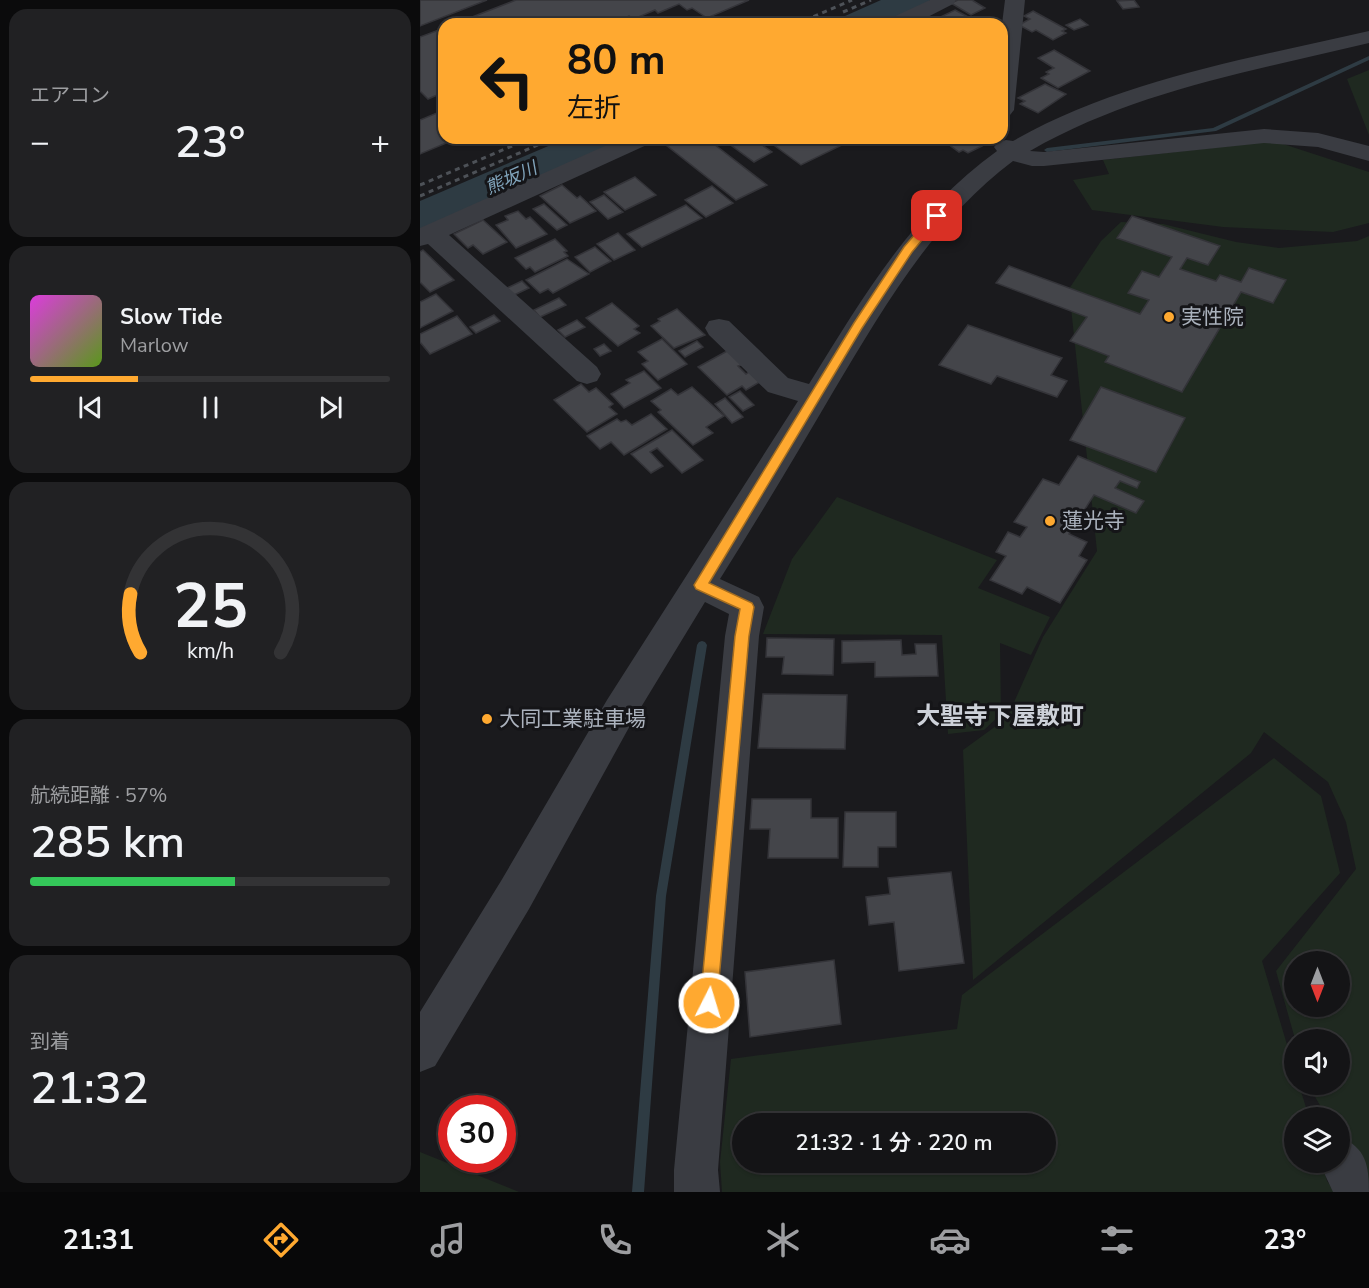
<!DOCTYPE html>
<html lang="ja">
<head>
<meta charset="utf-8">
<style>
	:root { --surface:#141416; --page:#212123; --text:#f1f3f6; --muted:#9d9ea1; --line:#333335; --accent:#ffa930 }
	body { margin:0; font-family:"Nunito Sans","Noto Sans JP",sans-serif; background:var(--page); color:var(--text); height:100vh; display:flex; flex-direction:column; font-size:22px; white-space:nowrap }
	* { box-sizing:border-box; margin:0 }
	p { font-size:20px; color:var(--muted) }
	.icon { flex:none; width:33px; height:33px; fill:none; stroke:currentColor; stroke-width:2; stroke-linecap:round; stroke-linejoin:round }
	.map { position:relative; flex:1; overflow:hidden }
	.side { display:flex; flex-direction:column; gap:9px; padding:9px; background:#0b0b0c; width:420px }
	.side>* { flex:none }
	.top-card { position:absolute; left:18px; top:18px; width:570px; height:126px; border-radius:18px; box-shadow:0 2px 4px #0004,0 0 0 2px var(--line); background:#ffa930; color:#111; overflow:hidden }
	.needle { width:39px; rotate:180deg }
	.buttons { position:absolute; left:864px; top:951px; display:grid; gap:12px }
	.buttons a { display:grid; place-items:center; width:66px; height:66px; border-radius:50%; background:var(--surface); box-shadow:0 2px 4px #0004,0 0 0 2px var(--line); font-size:30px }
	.speed { position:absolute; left:18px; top:1095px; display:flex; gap:12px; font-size:30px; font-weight:700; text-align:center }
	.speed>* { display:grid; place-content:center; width:78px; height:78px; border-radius:50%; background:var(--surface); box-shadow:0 2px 4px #0004,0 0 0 2px var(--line); line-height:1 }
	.speed .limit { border:9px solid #d22; background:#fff; color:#111 }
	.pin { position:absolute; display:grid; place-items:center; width:51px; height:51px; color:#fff; margin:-26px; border-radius:12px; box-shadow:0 3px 9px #0006 }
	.me { position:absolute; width:66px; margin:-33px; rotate:5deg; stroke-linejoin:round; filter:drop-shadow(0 0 4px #0008) }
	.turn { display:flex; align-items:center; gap:21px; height:126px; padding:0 30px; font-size:27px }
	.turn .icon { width:78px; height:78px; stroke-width:2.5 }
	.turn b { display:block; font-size:42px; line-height:51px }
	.big { font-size:45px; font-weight:600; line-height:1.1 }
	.side .widget { flex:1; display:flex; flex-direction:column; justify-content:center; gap:9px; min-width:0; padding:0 21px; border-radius:18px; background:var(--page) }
	.side .dial { align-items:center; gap:0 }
	.dial svg { height:156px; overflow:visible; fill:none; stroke:var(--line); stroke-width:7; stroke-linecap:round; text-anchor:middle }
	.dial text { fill:var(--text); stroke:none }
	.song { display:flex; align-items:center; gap:18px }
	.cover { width:72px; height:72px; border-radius:9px; background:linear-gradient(135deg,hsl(300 70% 55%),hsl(90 70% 35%)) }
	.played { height:6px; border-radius:3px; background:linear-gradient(90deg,var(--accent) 30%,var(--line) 30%) }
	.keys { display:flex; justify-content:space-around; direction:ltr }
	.heat { display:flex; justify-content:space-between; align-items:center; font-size:33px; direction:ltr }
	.charge { height:9px; border-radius:4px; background:linear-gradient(90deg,#34c759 57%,var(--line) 0) }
	.trip { position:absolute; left:312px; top:1113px; width:324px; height:60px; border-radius:30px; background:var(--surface); box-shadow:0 2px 4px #0004,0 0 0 2px var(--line); font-weight:600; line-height:60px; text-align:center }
	.tab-bar { display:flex; height:96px; justify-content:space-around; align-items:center; background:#080809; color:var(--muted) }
	.tab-bar .icon { width:42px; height:42px }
	.tab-bar .current { color:var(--accent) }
	.tab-bar b { font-size:27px; color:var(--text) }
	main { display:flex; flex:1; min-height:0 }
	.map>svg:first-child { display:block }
	.green { fill:#1f2920; fill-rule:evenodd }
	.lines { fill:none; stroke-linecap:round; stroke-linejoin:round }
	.stream { fill:#2e3b43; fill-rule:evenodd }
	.river { fill:#2e3b43; fill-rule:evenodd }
	.building { fill:#44454a; stroke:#343439; stroke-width:1.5 }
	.minor { fill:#3a3c42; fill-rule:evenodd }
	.rail { stroke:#4d5157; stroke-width:3; stroke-dasharray:5 4.5; stroke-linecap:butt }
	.route { fill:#ffa930; stroke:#a66e1f; stroke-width:1.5 }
	.poi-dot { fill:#ffa930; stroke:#151518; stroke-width:2 }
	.labels { text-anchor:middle; stroke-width:6; stroke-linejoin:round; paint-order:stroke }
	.far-water-label { font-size:18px; font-style:italic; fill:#80a4bb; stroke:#151518 }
	.poi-label { font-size:21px; fill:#abb2bd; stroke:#151518; text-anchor:start }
	.quarter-label { font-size:24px; font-weight:bold; fill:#cdd1d9; stroke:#151518 }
</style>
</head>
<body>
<main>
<section class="side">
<div class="widget"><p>エアコン</p>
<div class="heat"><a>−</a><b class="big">23°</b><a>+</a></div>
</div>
<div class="widget">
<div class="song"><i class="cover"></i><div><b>Slow Tide</b><p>Marlow</p></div></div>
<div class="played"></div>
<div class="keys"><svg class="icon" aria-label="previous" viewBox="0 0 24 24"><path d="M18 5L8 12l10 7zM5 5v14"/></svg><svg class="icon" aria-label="pause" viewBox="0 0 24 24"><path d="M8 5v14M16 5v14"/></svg><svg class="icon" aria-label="next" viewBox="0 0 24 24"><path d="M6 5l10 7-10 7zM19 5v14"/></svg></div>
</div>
<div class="widget dial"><svg viewBox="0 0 100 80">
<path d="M14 69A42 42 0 1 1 86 69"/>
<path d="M14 69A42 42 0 0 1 9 39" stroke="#ffa930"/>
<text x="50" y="56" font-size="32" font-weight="700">25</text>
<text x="50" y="72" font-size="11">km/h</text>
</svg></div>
<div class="widget"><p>航続距離 · 57%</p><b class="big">285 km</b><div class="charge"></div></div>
<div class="widget"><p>到着</p><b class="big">21:32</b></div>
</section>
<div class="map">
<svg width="949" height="1192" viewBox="0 0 949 1192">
	<rect width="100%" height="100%" fill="#1a1a1d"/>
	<g class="green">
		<path d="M949,70V135L927,79Z"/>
		<path d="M854,141L949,172V223L913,232L803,227L672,210L653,180L689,174L683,160Z"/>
		<path d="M701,222L743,224L816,242L859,248L937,241L949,236V1187L920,1140V1118L907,1117L888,1085L920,1084V1040L875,1039L856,971L936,869L926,822L908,782L844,732L831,753L553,980L543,750L587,718L623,637L677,551L649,289L681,241ZM874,962H920V1006H874Z"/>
		<path d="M417,497L577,560L558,588L630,617L611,655L580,643L581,714L564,730L528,734L522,635L343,634L372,559Z"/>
		<path d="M854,758L901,796L920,873L842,961L874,1068V1084L879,1085L889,1117L874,1118V1162L902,1163L907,1181L915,1192H302L300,1162L311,1059L537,1029L542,995ZM322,1124H626V1162H322Z"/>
		<path d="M0,1152L99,1192H0Z"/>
	</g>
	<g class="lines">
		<g class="stream">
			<path d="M949,56V60L796,131L627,152L624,150L627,148L793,128Z"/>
			<path d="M282,641L285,642L287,645L246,896L224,1192H212L236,896L277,645L279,642Z"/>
		</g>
		<g class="river">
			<path d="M461,0H510C491,27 449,24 419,24L425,16Z"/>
			<path d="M147,138H203L197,147L16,228L0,232V201Z"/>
		</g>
	</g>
	<g class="building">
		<path d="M0,0H67L0,26Z"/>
		<path d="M96,0H329L287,18L272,8L267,10L259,4L238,13L235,10L214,19L209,16L190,24H34Z"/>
		<path d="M538,0H552L565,8L551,15L531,3Z"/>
		<path d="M714,0L719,7L703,9L697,1Z"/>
		<path d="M535,10L550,18L538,24H506Z"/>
		<path d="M613,11L646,29L642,31L646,33L633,40L616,30L612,32L599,25L610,19L604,16Z"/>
		<path d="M660,19L668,25L654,30L646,25Z"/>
		<path d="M24,28V92L8,99L0,91V37Z"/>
		<path d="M634,50L670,71L638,88L621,78L629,74L626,72L634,68L618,58Z"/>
		<path d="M625,84L646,94L618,113L600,104L605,101L598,98Z"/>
		<path d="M24,110V138H38L0,154V120Z"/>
		<path d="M237,138H286L347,185L316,200Z"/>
		<path d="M301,138H332L352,152L334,162Z"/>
		<path d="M344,138H412L422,145L381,165Z"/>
		<path d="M530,138H558L561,140L557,142L562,146L548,153L543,150L539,152L524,141Z"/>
		<path d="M215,177L236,195L205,210L184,192Z"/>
		<path d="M142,185L157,198L160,196L176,211L150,223L120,196Z"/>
		<path d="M292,186L313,203L286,217L265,200Z"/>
		<path d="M184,195L203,212L188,219L170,202Z"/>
		<path d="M124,204L147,225L137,230L113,209Z"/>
		<path d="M266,205L282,218L222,247L207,234Z"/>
		<path d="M98,211L106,219L110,217L127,234L96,248L76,225L88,220L85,216Z"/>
		<path d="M712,216L800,246L788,265L767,258L760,269L796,281L800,275L821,282L829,268L866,280L853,303L821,292L762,392L685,362L689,356L650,341L667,317L576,283L589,266L720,314L729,300L708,293L722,271L739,277L752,257L697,238Z"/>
		<path d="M63,220L87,242L63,254L53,245L48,248L34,234Z"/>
		<path d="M198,233L215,250L194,260L177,244Z"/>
		<path d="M135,239L147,251L144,252L148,256L115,272L110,267L106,269L95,258Z"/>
		<path d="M175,247L191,261L170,272L155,257Z"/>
		<path d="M3,250L34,280L10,292L0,282V252Z"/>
		<path d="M147,259L169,274L133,293L128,289L120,293L106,280Z"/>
		<path d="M102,281L109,288L92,296L85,289Z"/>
		<path d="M16,294L33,311L0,328V302Z"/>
		<path d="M139,298L146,305L120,317L114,310Z"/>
		<path d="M192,303L219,326L214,329L220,333L198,346L166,318Z"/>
		<path d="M257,309L285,335L254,348L231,326L240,321L238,319Z"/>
		<path d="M74,315L80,321L56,333L50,327Z"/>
		<path d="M37,316L52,334L10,354L0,342V334Z"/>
		<path d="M157,320L165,327L145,337L138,330Z"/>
		<path d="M548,325L642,358L631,375L647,381L637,397L577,376L571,384L519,365Z"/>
		<path d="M242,339L267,364L238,380L222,364L228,361L218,352Z"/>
		<path d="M277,341L283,347L265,357L259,351Z"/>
		<path d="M184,344L191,351L180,356L174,349Z"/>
		<path d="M309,350L324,364L318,366L326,374L332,370L343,380L326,390L322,386L307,395L278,367Z"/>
		<path d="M224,371L241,388L204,408L191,394L210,383L206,380Z"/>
		<path d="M161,384L169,392L176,388L193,404L189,407L197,414L167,432L134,400Z"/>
		<path d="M272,387L304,416L286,427L293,433L273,445L238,412L241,410L231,401L251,389L258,395Z"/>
		<path d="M681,387L765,418L736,472L650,440Z"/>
		<path d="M320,391L334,405L323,411L309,397Z"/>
		<path d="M305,398L323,417L312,423L295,404Z"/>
		<path d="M231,414L247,429L204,455L191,442L180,449L167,436L197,419L201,422L206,420L212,425Z"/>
		<path d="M252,430L283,460L262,473L237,448L230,452L243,466L231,473L211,454Z"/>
		<path d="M658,456L720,482L717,488L700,481L695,488L724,501L716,513L674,495L649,534L667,542L659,556L667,560L640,603L607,587L602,594L570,580L586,556L576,552L588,532L600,537L607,527L594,522L623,479L639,485Z"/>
		<path d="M347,638L414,639L413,675L362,674L364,657H346Z"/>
		<path d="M481,640L482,655L496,654L495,644H516L518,676L455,677V662L422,663V641Z"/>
		<path d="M343,694L427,695L425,749L338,748Z"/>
		<path d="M332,799H391V818H418V858H348L350,829H330Z"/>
		<path d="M425,812H476V847H458V867H423Z"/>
		<path d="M531,872L544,963L479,971L474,922L449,925L446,897L470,894L468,878Z"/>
		<path d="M414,960L421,1024L330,1037L325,972Z"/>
	</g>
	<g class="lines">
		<g class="minor">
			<path d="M510,0H536L533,4L494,24H466L469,19Z"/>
			<path d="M585,0H605L594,110L590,115L582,117V24Z"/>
			<path d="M949,31V43C833,71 714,91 610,151L624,152L844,129L898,133L949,146V161L898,147L844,143L624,166H612L593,161C512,222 464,307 413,392C376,455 339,517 300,579L339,597L344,607L339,636L298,1170L300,1192H254V1170L305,636L309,614L285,602L212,722L109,909L15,1066L0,1072V1012L81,881L187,700L378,401L348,392L289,335L285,328L289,321L299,319L309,321L368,378L389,384C443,297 493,211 577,151L574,147L578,142L586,140L593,141C702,79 828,59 949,31Z"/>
			<path d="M203,138H235L231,143L29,235L177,367L181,374L177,381L167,384L157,381L8,244L0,246V228Z"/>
			<path d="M920,1137C946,1148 949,1165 949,1192H913L899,1162H920Z"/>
		</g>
		<g class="rail">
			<path d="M423,12L451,0"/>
			<path d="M376,24L432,0"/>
			<path d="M0,185L111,138"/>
			<path d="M0,196L134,138"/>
		</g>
	</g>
	<path class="route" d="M517,212L522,216L492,252L442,328L289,583L332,603L334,607L329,636L297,1003L295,1009L289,1012L283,1009L280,1003L315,636L320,609L276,589L274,585L434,323L484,247L513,213Z"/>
	<g class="poi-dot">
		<circle cx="749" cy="317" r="6"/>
		<circle cx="630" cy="521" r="6"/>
		<circle cx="67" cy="719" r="6"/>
	</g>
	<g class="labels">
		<g class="far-water-label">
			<text transform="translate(91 178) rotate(-24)" y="6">熊坂川</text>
		</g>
		<g class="poi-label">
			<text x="761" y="324">実性院</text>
			<text x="642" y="528">蓮光寺</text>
			<text x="79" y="726">大同工業駐車場</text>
		</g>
		<g class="quarter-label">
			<text x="580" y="724">大聖寺下屋敷町</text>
		</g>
	</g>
</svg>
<div class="buttons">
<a><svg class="needle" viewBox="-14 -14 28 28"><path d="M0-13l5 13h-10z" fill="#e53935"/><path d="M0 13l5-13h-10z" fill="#9d9ea1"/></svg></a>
<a><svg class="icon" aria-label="sound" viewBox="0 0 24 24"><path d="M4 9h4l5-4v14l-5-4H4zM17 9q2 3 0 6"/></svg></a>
<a><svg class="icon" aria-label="layers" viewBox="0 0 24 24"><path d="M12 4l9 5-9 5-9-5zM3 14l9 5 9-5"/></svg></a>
</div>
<div class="speed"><div class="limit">30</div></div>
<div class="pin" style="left:517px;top:216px;background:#d93025"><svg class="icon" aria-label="arrive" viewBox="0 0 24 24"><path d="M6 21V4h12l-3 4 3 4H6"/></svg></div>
<svg class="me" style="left:289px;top:1003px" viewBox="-20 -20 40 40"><circle r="17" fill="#ffa930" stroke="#fff" stroke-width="3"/><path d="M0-11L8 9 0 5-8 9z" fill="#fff"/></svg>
<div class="trip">21:32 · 1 分 · 220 m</div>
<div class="top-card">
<div class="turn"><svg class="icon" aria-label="left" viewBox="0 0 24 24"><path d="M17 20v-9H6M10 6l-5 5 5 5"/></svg><div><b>80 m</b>左折</div></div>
</div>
</div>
</main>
<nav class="tab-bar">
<b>21:31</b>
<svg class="icon current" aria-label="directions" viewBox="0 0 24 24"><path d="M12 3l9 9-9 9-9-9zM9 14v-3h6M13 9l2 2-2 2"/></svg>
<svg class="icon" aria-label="music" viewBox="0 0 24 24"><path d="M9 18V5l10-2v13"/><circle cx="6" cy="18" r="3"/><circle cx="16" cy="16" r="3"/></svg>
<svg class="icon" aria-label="phone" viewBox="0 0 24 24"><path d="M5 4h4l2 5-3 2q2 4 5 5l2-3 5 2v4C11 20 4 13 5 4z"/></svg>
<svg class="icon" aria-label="climate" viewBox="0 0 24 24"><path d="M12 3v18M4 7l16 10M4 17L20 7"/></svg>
<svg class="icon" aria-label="car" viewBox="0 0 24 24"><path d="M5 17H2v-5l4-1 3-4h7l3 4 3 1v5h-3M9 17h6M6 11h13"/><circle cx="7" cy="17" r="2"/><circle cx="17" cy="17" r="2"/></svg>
<svg class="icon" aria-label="filters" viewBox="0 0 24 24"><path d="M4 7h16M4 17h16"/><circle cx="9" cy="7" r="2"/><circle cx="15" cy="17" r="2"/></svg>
<b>23°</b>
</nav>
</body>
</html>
